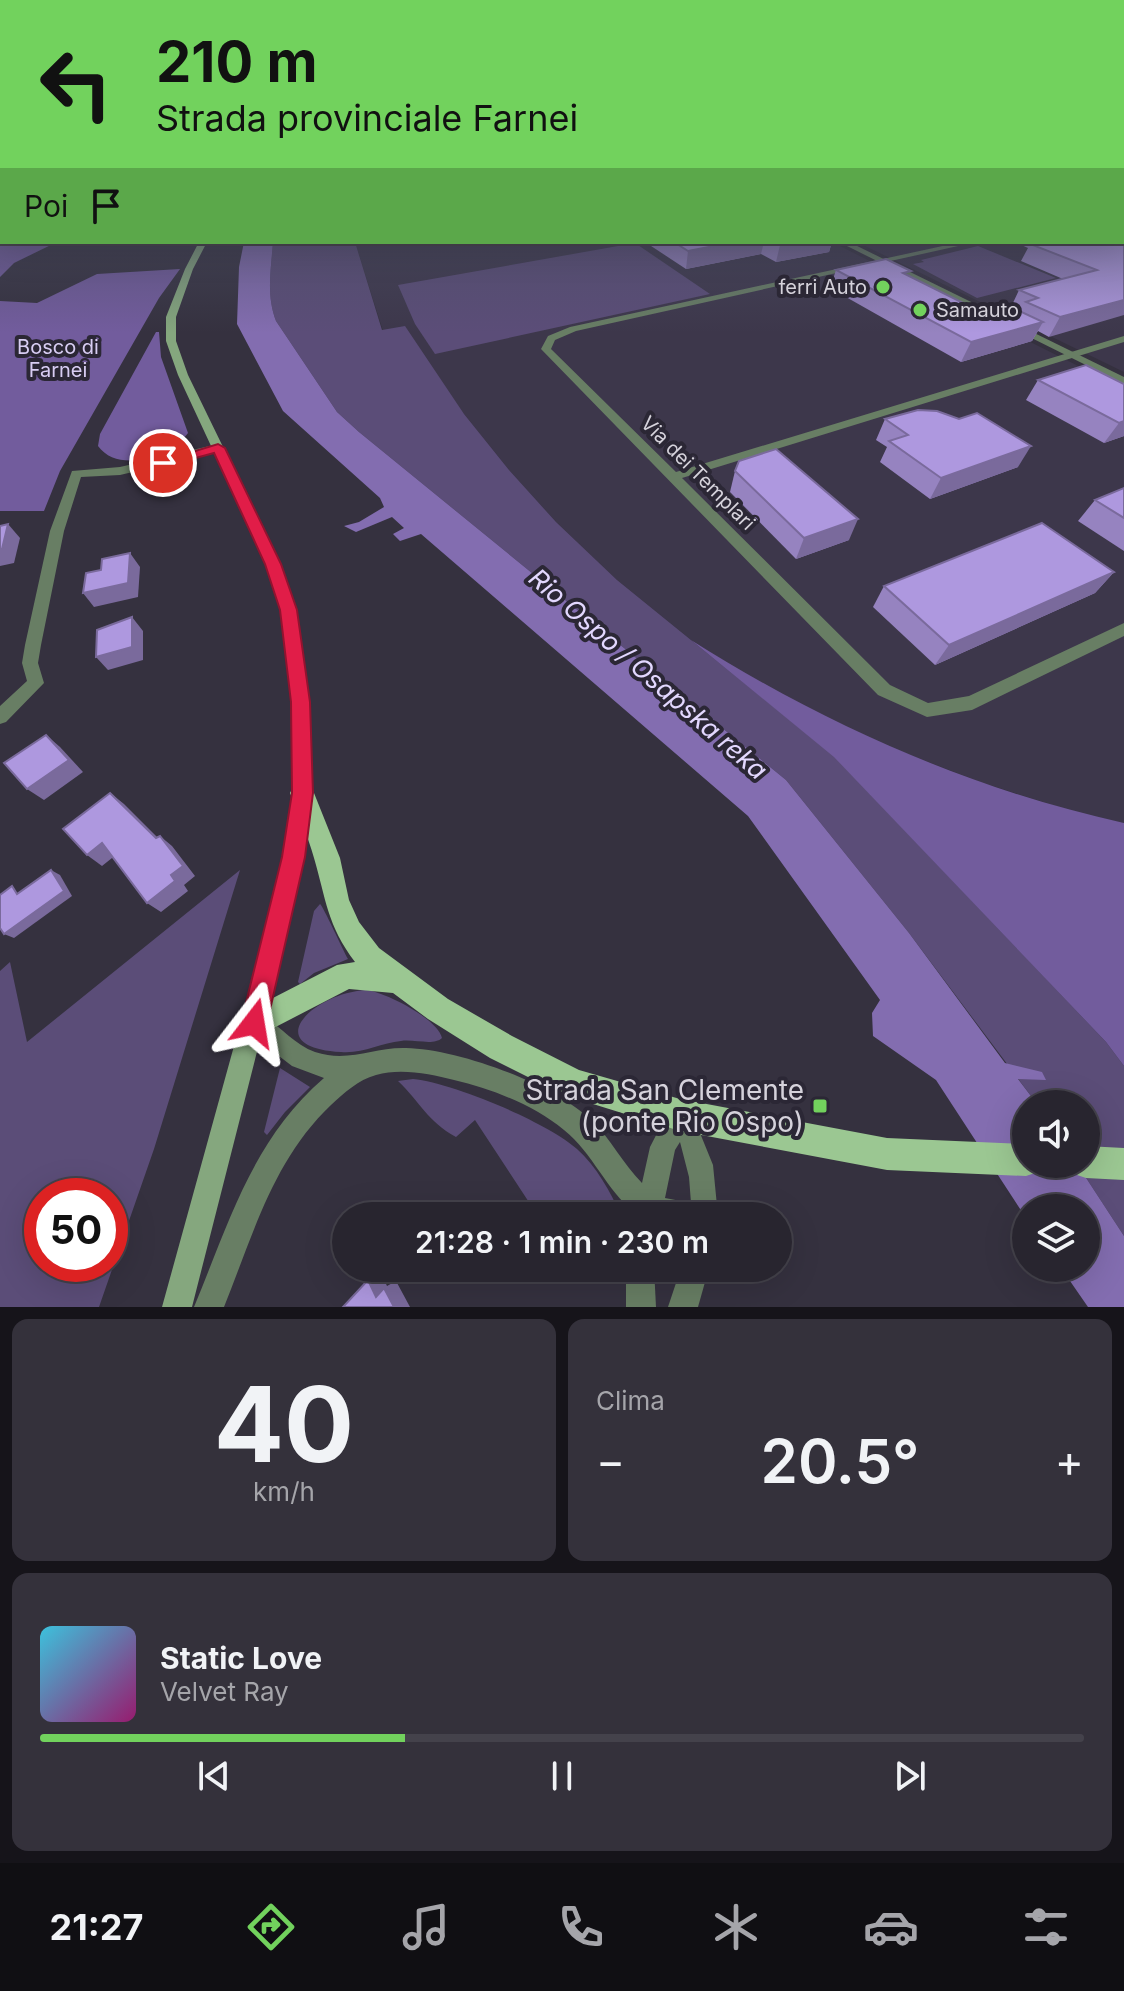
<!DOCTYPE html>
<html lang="it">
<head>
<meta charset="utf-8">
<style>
	:root { --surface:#28252f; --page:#34313b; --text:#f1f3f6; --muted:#a5a5aa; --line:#44424b; --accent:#72d25d }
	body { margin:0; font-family:Inter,sans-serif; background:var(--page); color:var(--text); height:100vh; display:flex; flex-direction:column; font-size:30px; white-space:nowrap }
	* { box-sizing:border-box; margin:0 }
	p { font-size:26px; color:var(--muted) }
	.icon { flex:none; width:44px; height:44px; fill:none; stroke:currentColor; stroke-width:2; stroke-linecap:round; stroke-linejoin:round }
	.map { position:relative; height:1307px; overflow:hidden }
	.drawer { display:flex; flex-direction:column; gap:12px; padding:12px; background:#16141a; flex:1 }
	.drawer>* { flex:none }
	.banner { position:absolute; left:0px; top:0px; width:1124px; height:244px; box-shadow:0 8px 32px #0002,0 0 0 2px var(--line); background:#72d25d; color:#111; overflow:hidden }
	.tools { position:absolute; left:1012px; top:1090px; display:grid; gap:16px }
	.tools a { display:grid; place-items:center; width:88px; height:88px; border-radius:50%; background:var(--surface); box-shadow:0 8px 32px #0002,0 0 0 2px var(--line); font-size:40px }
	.speed { position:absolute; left:24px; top:1178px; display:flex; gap:16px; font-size:40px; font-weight:700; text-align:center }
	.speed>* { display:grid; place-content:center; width:104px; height:104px; border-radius:50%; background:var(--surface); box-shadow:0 8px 32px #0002,0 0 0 2px var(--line); line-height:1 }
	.speed .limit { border:12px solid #d22; background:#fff; color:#111 }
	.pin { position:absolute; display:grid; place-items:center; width:68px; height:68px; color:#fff; margin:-34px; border:4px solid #fff; border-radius:50%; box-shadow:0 2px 8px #0007 }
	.me { position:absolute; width:88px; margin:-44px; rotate:14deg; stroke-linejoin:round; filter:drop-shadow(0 0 6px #0008) }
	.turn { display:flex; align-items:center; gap:28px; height:168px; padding:0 24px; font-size:36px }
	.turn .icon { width:104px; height:104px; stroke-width:2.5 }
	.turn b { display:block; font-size:56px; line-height:68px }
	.then { display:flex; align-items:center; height:76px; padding:0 24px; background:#0003; gap:16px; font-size:30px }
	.big { font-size:60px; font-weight:600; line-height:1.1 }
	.drawer .tile { flex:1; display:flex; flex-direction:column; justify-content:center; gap:12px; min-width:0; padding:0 28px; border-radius:16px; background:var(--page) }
	.drawer .dial { align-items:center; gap:0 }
	.dial b { font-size:104px; line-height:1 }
	.song { display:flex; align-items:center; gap:24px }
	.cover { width:96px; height:96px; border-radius:12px; background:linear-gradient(135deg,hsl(190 70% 55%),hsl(320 70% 35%)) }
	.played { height:8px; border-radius:4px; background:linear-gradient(90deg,var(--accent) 35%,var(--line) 35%) }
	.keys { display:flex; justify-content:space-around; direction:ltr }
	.heat { display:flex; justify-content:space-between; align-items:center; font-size:44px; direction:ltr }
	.drawer .tiles { flex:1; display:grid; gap:12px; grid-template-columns:1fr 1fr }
	.tile:last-child { grid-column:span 2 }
	.trip { position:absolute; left:332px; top:1202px; width:460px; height:80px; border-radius:40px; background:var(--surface); box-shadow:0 8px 32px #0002,0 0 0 2px var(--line); font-weight:600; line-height:80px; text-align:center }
	.menu { display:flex; height:128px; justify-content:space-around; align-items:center; background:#100f13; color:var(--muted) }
	.menu .icon { width:56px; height:56px }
	.menu .selected { color:var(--accent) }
	.menu b { font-size:36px; color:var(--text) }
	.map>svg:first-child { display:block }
	.built { fill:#3d374b }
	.green { fill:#5b4d78; fill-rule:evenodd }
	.forest { fill:#725c9d }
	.water { fill:#836db0 }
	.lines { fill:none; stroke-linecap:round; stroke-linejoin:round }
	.minor { fill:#687e64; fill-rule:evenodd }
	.tertiary { fill:#687e64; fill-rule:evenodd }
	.secondary { fill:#85a77e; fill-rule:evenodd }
	.primary { fill:#9bc792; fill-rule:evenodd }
	.wall { fill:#9683c0 }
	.shaded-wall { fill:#7a6a9c }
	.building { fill:#ae98df; stroke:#7a6a9c; stroke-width:2 }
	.route { fill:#e11d48; stroke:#92132f; stroke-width:2 }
	.poi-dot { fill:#72d25d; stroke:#2b2735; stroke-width:3 }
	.labels { text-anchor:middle; stroke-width:8; stroke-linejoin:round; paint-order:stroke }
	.far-poi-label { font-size:20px; fill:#d5d2db; stroke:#2b2735; text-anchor:end }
	.far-park-label { font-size:20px; fill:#d8cdf3; stroke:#2b2735 }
	.far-street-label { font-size:20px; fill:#d5d2db; stroke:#2b2735 }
	.water-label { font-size:26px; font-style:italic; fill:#e3d8ff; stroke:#2b2735 }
	.near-poi-label { font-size:28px; fill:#d5d2db; stroke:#2b2735; text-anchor:end }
</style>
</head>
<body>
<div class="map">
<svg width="1124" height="1307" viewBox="0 0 1124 1307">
	<rect width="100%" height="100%" fill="#35313f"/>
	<g class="built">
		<path d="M355,242H832L1124,389V823L1078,813L983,783L889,747L764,687L691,640L617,580L556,522L509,470L464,414L383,331Z"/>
		<path d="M857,242L1124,244V372Z"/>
	</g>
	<g class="green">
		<path d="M273,242H355L382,330L405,326L464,414L509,470L556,522L617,580L834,756L1106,1042L1124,1066V1236L1077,1164H1086V1104H1037L909,933L786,780L359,432L337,412L276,321C266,295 271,270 273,242Z"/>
		<path d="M635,243L710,294L435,354L415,324L398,285Z"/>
		<path d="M978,246L1056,278L977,298L913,264L924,262L921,260Z"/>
		<path d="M240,870L154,1149L99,1307H0V971L10,962L27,1042ZM42,1196H110V1264H42Z"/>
		<path d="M320,904C323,906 343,950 348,959L314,973L300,984L298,982L314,911Z"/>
		<path d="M365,990C384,991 438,1019 442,1038C434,1046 414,1039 401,1041C381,1043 362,1054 341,1052C258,1047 312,994 365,990Z"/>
		<path d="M280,1068L310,1087L285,1112L267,1135L264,1132Z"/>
		<path d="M413,1079C453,1083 547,1122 577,1149C596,1166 611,1192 621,1216H538L475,1120L456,1137C427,1121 421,1103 398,1081Z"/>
	</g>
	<g class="forest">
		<path d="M0,150L2,242H57L14,263L0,277Z"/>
		<path d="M180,269L159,298L60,471L44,511H0V301L37,303L97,274Z"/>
		<path d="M156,332H159L161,357L188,433C171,457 118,474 98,446L100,434Z"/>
		<path d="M691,640C824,724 970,789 1124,823V1066L1106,1042L834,757Z"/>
	</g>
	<path class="water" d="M244,242H273C271,270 266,295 276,321L337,412L359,432L786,780L909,933L1005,1063L1042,1072L1046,1080L1018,1079L1037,1104H1026V1164H1077L1124,1236V1307H1088L1061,1268H1086V1208H1026V1218L936,1080L873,1036L872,1013L880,1000L748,816L421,534L400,541L393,534L404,528L392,517L356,532L344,526L359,522L384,507L380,498L283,411L237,324L239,267Z"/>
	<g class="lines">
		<g class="minor">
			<path d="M961,242H976L576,331L555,340L551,349L676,472L1124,336V342L682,478L890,685L928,703L969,696L1124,623V636L972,710L927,717L878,695L541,349L548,336L570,327Z"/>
			<path d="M218,444L224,448L222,451L120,475L81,477L64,531L41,645L38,663L44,683L6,722L0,724V706L27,681L22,663L25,645L50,531L72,471L120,467Z"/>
			<path d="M254,1011C277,1021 292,1044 315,1052C349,1063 373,1047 406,1048C458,1049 555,1084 592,1121C611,1139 623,1164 642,1183L650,1147L671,1106L680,1102L689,1106L713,1165L718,1216H634L635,1213C606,1190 593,1153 564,1130C534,1105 492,1089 454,1080C430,1074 401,1068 376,1075C358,1080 344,1093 331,1105C273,1160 253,1235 224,1307H194C229,1223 252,1140 324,1078L292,1066L246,1031L242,1023L246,1015ZM680,1142L689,1177L691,1203L665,1198L675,1150Z"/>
			<path d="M626,1268H654L656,1307H626Z"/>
			<path d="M681,1268H709L698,1307H668Z"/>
		</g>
		<path class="tertiary" d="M839,242H849L1124,377V384Z"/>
		<path class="secondary" d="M199,242H207L193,269L176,317V341L188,375L280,564L297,610L309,702L311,793L303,857L288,930L192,1307H162L266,930L283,857L293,793V702L281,610L266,564L178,375L166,341V317L185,269Z"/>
		<g class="primary">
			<path d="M302,782L310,785L314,793L340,858L349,900L359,922L379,948L448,999L512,1036L579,1070L680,1099L887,1138L1026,1144V1164H1041L1038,1172L1026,1176L887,1170L680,1131L564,1095L490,1058L428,1019L393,993L349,989L264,1033L254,1038L244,1033L239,1023L244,1013L337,965L355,962C327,925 326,899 314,858C308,836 298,814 290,793L294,785Z"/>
			<path d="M1086,1146L1124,1148V1180L1086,1178L1074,1174L1070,1164H1086Z"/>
		</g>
	</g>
	<g class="wall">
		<path d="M645,242H832L829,252L776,262L761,254L686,269Z"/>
		<path d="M1018,242H1122L1049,337L1038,331L1032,341L961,362L830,288L836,270L909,277L983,313L1011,307L1019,290L1063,279L1021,261L1028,248L1017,243Z"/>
		<path d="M1038,380L1124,384V436L1104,443L1026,400Z"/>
		<path d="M885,419L1018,467L930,499L880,462L887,447L876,440Z"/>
		<path d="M735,471L849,540L796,559L730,492Z"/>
		<path d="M1124,488V551L1078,521L1095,500Z"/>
		<path d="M1114,572L1095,593L935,665L873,607L884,586Z"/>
	</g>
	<g class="shaded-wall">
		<path d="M735,242H764L761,254L686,269L688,251Z"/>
		<path d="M794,242H832L829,252L776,262L780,245Z"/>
		<path d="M1124,300V315L1049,337L1060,317Z"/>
		<path d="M1043,322L1032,341L961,362L971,342Z"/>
		<path d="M1124,421V436L1104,443L1119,423Z"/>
		<path d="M1031,446L1018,467L930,499L941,478Z"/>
		<path d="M858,519L849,540L796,559L804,538Z"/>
		<path d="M8,524L20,538L14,563L0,566V549Z"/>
		<path d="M130,553L140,567L138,597L94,607L83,593Z"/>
		<path d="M1114,572L1095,593L935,665L949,645Z"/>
		<path d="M132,617L143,631V660L108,670L96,657Z"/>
		<path d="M46,735L60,747L83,772L44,800L27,789Z"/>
		<path d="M110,793L124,804L169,849L156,838Z"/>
		<path d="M160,836L172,846L195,876L184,885L188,891L161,912L147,903L171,875Z"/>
		<path d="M102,843L117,854L102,866L87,855Z"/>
		<path d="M51,870L60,875L72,896L14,938L4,934Z"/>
		<path d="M381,1273L387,1286L396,1281L410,1307H394L376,1297L368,1280Z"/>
	</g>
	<g class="building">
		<path d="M1122,240H1124V300L1060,317L1026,302L1038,298L1019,290L1097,270L1030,244L1037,242H1122Z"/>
		<path d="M674,242H735L688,251Z"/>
		<path d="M776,242H794L780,245Z"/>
		<path d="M886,259L911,271L903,273L983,313L1009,306L1043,322L971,342L836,270Z"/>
		<path d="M1086,365L1124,384V421L1119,423L1038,380Z"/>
		<path d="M918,410L937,411L959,419L977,413L1031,446L941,478L889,441L908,435L885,419Z"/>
		<path d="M776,449L858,519L804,538L735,471L739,461Z"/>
		<path d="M1124,488V518L1095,500Z"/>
		<path d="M1042,523L1114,572L949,645L884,586Z"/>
		<path d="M8,524L2,549H0V526Z"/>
		<path d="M130,553L128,583L83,593L86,573L101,570L102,559Z"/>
		<path d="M132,617V647L96,657L97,630Z"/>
		<path d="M46,735L69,760L27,789L4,763Z"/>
		<path d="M110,793L156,838L160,836L183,866L171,875L175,881L147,903L102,843L87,855L63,829Z"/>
		<path d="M51,870L64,891L4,934L0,928V895L12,886L17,894Z"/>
		<path d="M368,1280L376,1297L384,1288L394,1307H343Z"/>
	</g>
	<linearGradient id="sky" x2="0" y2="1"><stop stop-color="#1d1b23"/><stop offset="0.45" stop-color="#4b4e63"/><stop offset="1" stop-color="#4b4e63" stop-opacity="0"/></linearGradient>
	<rect width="1124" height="333" fill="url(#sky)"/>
	<path class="route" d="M218,444L225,448L281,564L297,610L310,702L313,793L305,857L267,1023L263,1032L254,1036L245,1032L241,1023L282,857L292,793L291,702L280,610L265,564L214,453L163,467L156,463Z"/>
	<g class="poi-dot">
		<circle cx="883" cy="287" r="8"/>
		<circle cx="920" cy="310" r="8"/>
		<rect x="812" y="1098" width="16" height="16" rx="4"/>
	</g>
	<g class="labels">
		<g class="far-poi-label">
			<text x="867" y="294">ferri Auto</text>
			<text x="936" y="317" text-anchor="start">Samauto</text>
		</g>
		<g class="far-park-label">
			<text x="58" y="354">Bosco di<tspan x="58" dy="23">Farnei</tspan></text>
		</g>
		<g class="far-street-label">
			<text transform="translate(698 473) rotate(45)" y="7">Via dei Templari</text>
		</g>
		<g class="water-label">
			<text transform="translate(648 674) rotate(41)" y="9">Rio Ospo / Osapska reka</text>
		</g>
		<g class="near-poi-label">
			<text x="804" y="1100">Strada San Clemente<tspan x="804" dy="32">(ponte Rio Ospo)</tspan></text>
		</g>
	</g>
</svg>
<div class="tools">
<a><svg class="icon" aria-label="sound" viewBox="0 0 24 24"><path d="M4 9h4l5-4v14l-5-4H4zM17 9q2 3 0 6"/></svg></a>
<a><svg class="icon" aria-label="layers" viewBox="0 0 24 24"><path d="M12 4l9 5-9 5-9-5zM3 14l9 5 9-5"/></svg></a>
</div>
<div class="speed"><div class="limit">50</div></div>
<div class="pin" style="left:163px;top:463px;background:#d93025"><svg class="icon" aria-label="arrive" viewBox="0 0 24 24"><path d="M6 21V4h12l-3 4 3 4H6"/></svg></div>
<svg class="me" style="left:254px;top:1023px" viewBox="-20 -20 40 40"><path d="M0-17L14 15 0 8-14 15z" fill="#e11d48" stroke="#fff" stroke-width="4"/></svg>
<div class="trip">21:28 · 1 min · 230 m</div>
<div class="banner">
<div class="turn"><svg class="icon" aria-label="left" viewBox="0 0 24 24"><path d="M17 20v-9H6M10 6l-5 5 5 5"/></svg><div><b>210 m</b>Strada provinciale Farnei</div></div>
<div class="then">Poi<svg class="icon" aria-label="arrive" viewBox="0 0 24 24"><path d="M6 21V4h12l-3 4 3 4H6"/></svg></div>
</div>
</div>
<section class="drawer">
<div class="tiles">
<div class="tile dial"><b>40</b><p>km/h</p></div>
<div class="tile"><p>Clima</p>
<div class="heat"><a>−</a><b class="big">20.5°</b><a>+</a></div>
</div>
<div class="tile">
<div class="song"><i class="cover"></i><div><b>Static Love</b><p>Velvet Ray</p></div></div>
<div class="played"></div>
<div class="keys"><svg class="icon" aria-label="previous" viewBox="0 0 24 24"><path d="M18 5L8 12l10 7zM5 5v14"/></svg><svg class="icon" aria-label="pause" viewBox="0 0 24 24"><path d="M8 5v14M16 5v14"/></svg><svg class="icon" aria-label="next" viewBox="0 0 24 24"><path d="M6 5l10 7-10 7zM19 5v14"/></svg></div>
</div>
</div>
</section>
<nav class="menu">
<b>21:27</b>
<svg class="icon selected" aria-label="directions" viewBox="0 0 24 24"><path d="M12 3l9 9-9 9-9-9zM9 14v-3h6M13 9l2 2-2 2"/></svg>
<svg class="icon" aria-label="music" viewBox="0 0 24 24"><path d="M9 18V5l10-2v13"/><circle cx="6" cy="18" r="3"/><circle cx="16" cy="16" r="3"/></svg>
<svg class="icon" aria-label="phone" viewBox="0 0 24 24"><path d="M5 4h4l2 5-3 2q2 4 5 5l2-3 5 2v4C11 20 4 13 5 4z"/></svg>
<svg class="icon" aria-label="climate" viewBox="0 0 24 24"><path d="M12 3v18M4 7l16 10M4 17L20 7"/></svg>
<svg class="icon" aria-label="car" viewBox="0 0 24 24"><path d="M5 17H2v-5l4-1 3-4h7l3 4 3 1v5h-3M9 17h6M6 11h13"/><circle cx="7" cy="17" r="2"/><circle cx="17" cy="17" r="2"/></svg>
<svg class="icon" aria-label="filters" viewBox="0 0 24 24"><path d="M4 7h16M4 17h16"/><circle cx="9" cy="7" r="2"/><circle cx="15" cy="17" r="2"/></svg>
</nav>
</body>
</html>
